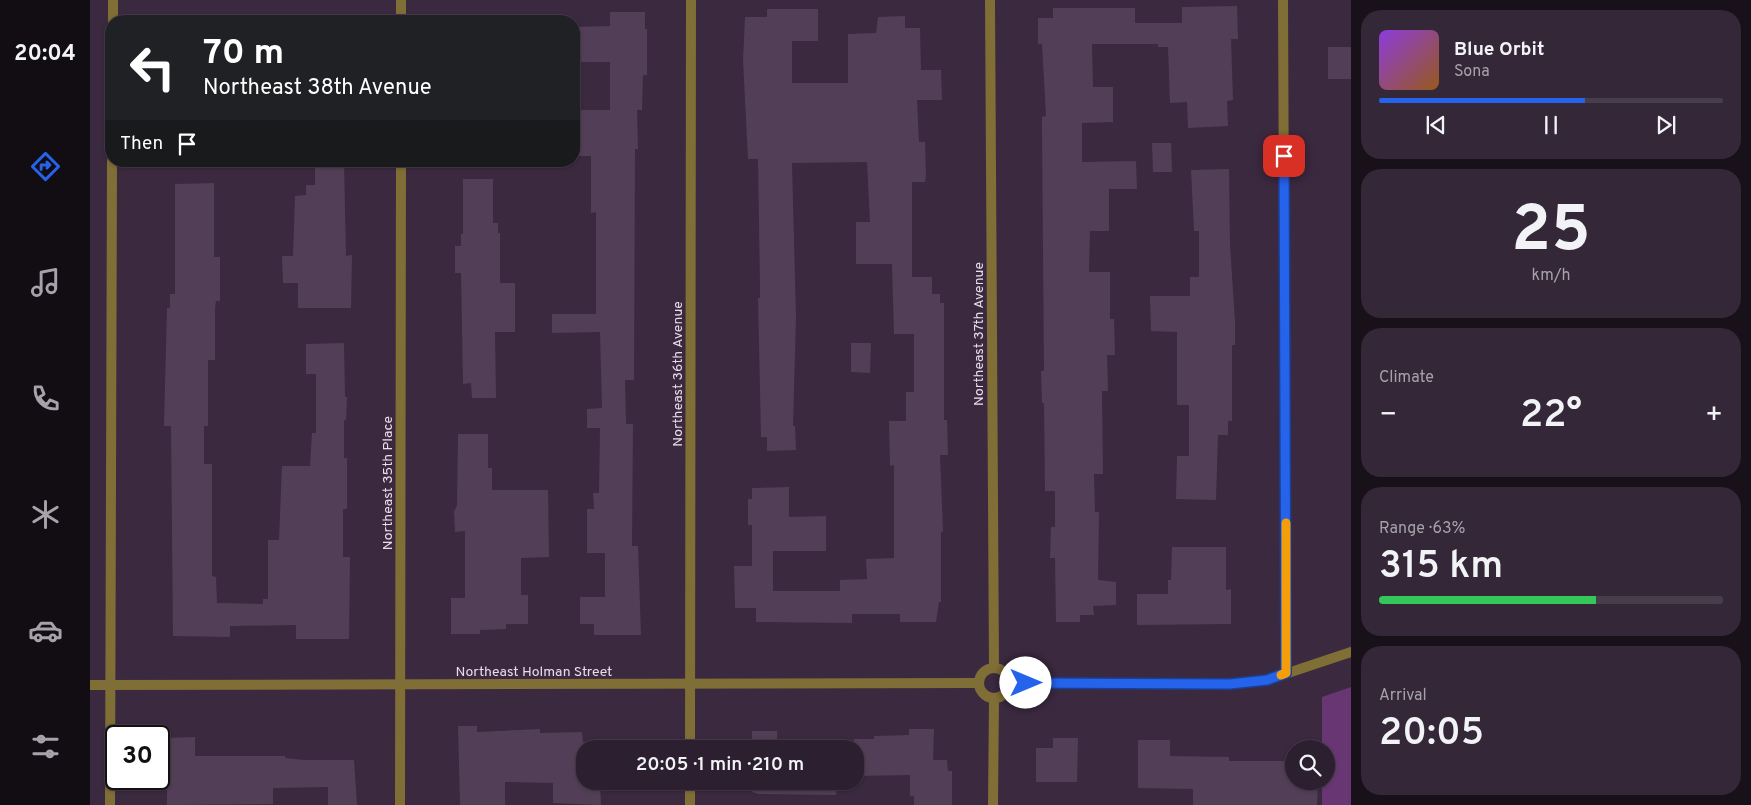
<!DOCTYPE html>
<html lang="en">
<head>
<meta charset="utf-8">
<style>
	:root { --surface:#2c1f2f; --page:#342737; --text:#f1f3f6; --muted:#a6a2aa; --line:#483d4b; --accent:#2563eb }
	body { margin:0; font-family:Overpass,sans-serif; background:var(--page); color:var(--text); height:100vh; display:flex; flex-direction:column; font-size:19px; white-space:nowrap }
	* { box-sizing:border-box; margin:0 }
	p { font-size:16px; color:var(--muted) }
	.icon { flex:none; width:28px; height:28px; fill:none; stroke:currentColor; stroke-width:2; stroke-linecap:round; stroke-linejoin:round }
	.map { position:relative; flex:1; overflow:hidden }
	.side { display:flex; flex-direction:column; gap:10px; padding:10px; background:#18111a; width:400px }
	.side>* { flex:none }
	.guide { position:absolute; left:15px; top:15px; width:475px; height:152px; border-radius:20px; box-shadow:0 1px 4px #0004,0 0 0 1px var(--line); background:#202124; color:#fff; overflow:hidden }
	.fabs { position:absolute; left:1195px; top:740px; display:grid; gap:10px }
	.fabs a { display:grid; place-items:center; width:50px; height:50px; border-radius:50%; background:var(--surface); box-shadow:0 1px 4px #0004,0 0 0 1px var(--line); font-size:25px }
	.speed { position:absolute; left:15px; top:725px; display:flex; gap:10px; font-size:25px; font-weight:700; text-align:center }
	.speed>* { display:grid; place-content:center; width:65px; height:65px; border-radius:50%; background:var(--surface); box-shadow:0 1px 4px #0004,0 0 0 1px var(--line); line-height:1 }
	.speed .limit { border:2px solid #111; border-radius:8px; background:#fff; color:#111 }
	.pin { position:absolute; display:grid; place-items:center; width:42px; height:42px; color:#fff; margin:-21px; border-radius:10px; box-shadow:0 2px 8px #0006 }
	.me { position:absolute; width:55px; margin:-28px; rotate:90deg; stroke-linejoin:round; filter:drop-shadow(0 0 4px #0008) }
	.turn { display:flex; align-items:center; gap:18px; height:105px; padding:0 15px; font-size:22px }
	.turn .icon { width:65px; height:65px; stroke-width:2.5 }
	.turn b { display:block; font-size:35px; line-height:42px }
	.then { display:flex; align-items:center; height:48px; padding:0 15px; background:#0003; gap:10px; font-size:19px }
	.big { font-size:38px; font-weight:600; line-height:1.1 }
	.side .card { flex:1; display:flex; flex-direction:column; justify-content:center; gap:8px; min-width:0; padding:0 18px; border-radius:20px; background:var(--page) }
	.side .dial { align-items:center; gap:0 }
	.dial b { font-size:65px; line-height:1 }
	.song { display:flex; align-items:center; gap:15px }
	.cover { width:60px; height:60px; border-radius:8px; background:linear-gradient(135deg,hsl(270 70% 55%),hsl(30 70% 35%)) }
	.played { height:5px; border-radius:2px; background:linear-gradient(90deg,var(--accent) 60%,var(--line) 60%) }
	.keys { display:flex; justify-content:space-around; direction:ltr }
	.heat { display:flex; justify-content:space-between; align-items:center; font-size:28px; direction:ltr }
	.charge { height:8px; border-radius:4px; background:linear-gradient(90deg,#34c759 63%,var(--line) 0) }
	.trip { position:absolute; left:486px; top:740px; width:288px; height:50px; border-radius:20px; background:var(--surface); box-shadow:0 1px 4px #0004,0 0 0 1px var(--line); font-weight:600; line-height:50px; text-align:center }
	main { display:flex; flex:1; min-height:0 }
	.dock { display:flex; flex-direction:column; width:90px; justify-content:space-around; align-items:center; background:#120c13; color:var(--muted) }
	.dock .icon { width:35px; height:35px }
	.dock .active { color:var(--accent) }
	.dock b { font-size:22px; color:var(--text) }
	.map>svg:first-child { display:block }
	.green { fill:#683773 }
	.building { fill:#523f57 }
	.lines { fill:none; stroke-linecap:round; stroke-linejoin:round }
	.minor { stroke:#7f6e35; stroke-width:10 }
	.route-casing { stroke:#184099; stroke-width:12 }
	.route { stroke:#2563eb; stroke-width:9 }
	.slow { stroke:#f59e0b; stroke-width:9 }
	.labels { text-anchor:middle; stroke-width:5; stroke-linejoin:round; paint-order:stroke }
	.street-label { font-size:14px; fill:#e9ddec; stroke:#3b293f }
</style>
</head>
<body>
<main>
<nav class="dock">
<b>20:04</b>
<svg class="icon active" aria-label="directions" viewBox="0 0 24 24"><path d="M12 3l9 9-9 9-9-9zM9 14v-3h6M13 9l2 2-2 2"/></svg>
<svg class="icon" aria-label="music" viewBox="0 0 24 24"><path d="M9 18V5l10-2v13"/><circle cx="6" cy="18" r="3"/><circle cx="16" cy="16" r="3"/></svg>
<svg class="icon" aria-label="phone" viewBox="0 0 24 24"><path d="M5 4h4l2 5-3 2q2 4 5 5l2-3 5 2v4C11 20 4 13 5 4z"/></svg>
<svg class="icon" aria-label="climate" viewBox="0 0 24 24"><path d="M12 3v18M4 7l16 10M4 17L20 7"/></svg>
<svg class="icon" aria-label="car" viewBox="0 0 24 24"><path d="M5 17H2v-5l4-1 3-4h7l3 4 3 1v5h-3M9 17h6M6 11h13"/><circle cx="7" cy="17" r="2"/><circle cx="17" cy="17" r="2"/></svg>
<svg class="icon" aria-label="filters" viewBox="0 0 24 24"><path d="M4 7h16M4 17h16"/><circle cx="9" cy="7" r="2"/><circle cx="15" cy="17" r="2"/></svg>
</nav>
<div class="map">
<svg width="1261" height="805" viewBox="0 0 1261 805">
	<rect width="100%" height="100%" fill="#3b293f"/>
	<path class="green" d="M1261,687V805H1232V781H1236V749H1232V697Z"/>
	<g class="building">
		<path d="M1147,6L1148,39H1141L1143,100L1137,101L1138,126L1098,128L1097,102L1080,103L1078,47H1068V44H1002L1003,87H1023V122L992,123V162L1046,161L1047,189H1019V231H1000L999,272H1020V319H1024L1025,355H1017L1018,391H1012L1013,474H1004L1005,512H1009L1008,580L1026,582V605L1003,606L1004,615H990V622H966L965,558H960L961,527H965V491H955L954,403H952L951,371H954L952,132V117L956,116L952,44H948V18H963V8H1045V23H1092V7Z"/>
		<path d="M677,9H728V41H702V83H758V34L786,33L788,17L815,16V28H830L831,70H851L852,100H827L829,142H835L836,176L835,182H822V277H842V294H850V303H854V420H857L858,455H850L853,532H851V602H849L846,622H810V614H762V623L666,622V608H645L644,566H662V525H658V499H662V488L699,487V517L736,516V551H683V591H750V580L777,579L776,559L804,558V465L800,466L799,421H816V392H824V334H804L802,264H766V222H780L777,162L702,163L706,317L703,426H705L706,450L677,451V437H671L668,298H670V285L668,159H658L653,60L655,17H677Z"/>
		<path d="M520,12H555V29H557V75H553L552,110H547L548,149H545L544,380H535L536,424H543L542,546H548L551,635H504V624H490V597H515V553H497V509H504L503,493H509L510,428H497V409L512,408L510,332L462,333V314H506V212L501,213V156H486V110H520V62H484V27L520,26Z"/>
		<rect x="1238" y="47" width="23" height="32"/>
		<path d="M1062,143H1081L1082,172H1063Z"/>
		<path d="M225,161H254L256,256L262,255L261,308H208V283H193L192,256H203L205,196L216,195V185H225Z"/>
		<path d="M1139,169L1140,245L1145,321V345H1142V421H1138V435H1128L1126,500L1086,499L1087,456H1099V405H1087V332L1061,331L1060,296H1100V277H1109V231H1104L1101,170Z"/>
		<path d="M373,179H403V223H408V233H410V283H425V332H405L406,398H382L381,383L373,384L371,273H365V246H371V234H373Z"/>
		<path d="M124,183V257H130V301H126L125,308V360H118V426H114V464H122V576L126,577L127,603L173,604V599H178V540H189L192,466H220L222,433H226V374H216V344L254,343L255,397H257L256,420H254V458H257V509H253V557H260L259,639H206V625L140,626V637L83,636L81,426H74L77,308H80V294H85V184Z"/>
		<path d="M761,343H781L780,373L761,372Z"/>
		<path d="M368,434H398V468H402V490H458L459,557L431,558V595H438V624H416V629L390,630V634H361V598H375V531L365,532L364,512L367,505Z"/>
		<path d="M1082,547H1136V590L1141,589V624L1047,625V594H1078V580H1081Z"/>
		<path d="M368,726H387V732L450,729V733L492,732L493,742H510V749H495V781H510L511,805L463,803V783L415,782V805H370Z"/>
		<path d="M819,729H844L843,760H857L858,771H862V805H824V796H820V775L765,776V749H662V731H687V742H722V746H764V739H784V736L819,735Z"/>
		<path d="M105,737V756H195V758L214,760H264L267,805H238V787L183,788V804L77,805V790H73L72,751H77V738Z"/>
		<path d="M963,738H988L987,782H946V748H963Z"/>
		<path d="M1048,740H1080V756L1139,757V761H1204V781H1228L1227,805H1103V789L1048,788Z"/>
		<path d="M662,781H747L746,795L668,794L662,792Z"/>
	</g>
	<g class="lines">
		<g class="minor">
			<path d="M900,0L904,668"/>
			<path d="M1193,0L1196,673"/>
			<path d="M23,21V0"/>
			<path d="M311,21V0"/>
			<circle cx="904" cy="683" r="15"/>
			<path d="M919,683L1140,684L1177,680L1261,652"/>
			<path d="M0,685L888,683"/>
			<path d="M600,749L601,0"/>
			<path d="M20,805L22,161"/>
			<path d="M310,805L311,161"/>
			<path d="M600,805V781"/>
			<path d="M903,805L904,698"/>
		</g>
	</g>
	<g class="lines">
		<g class="route-casing">
			<path id="route" d="M936,683L1140,684L1177,680L1196,673L1194,156"/>
		</g>
		<use href="#route" class="route"/>
		<path class="slow" d="M1191,675L1196,673V523"/>
	</g>
	<g class="labels">
		<g class="street-label">
			<text transform="translate(888 334) rotate(-90)" y="5">Northeast 37th Avenue</text>
			<text transform="translate(587 374) rotate(-90)" y="5">Northeast 36th Avenue</text>
			<text transform="translate(297 483) rotate(-90)" y="5">Northeast 35th Place</text>
			<text x="444" y="676">Northeast Holman Street</text>
		</g>
	</g>
</svg>
<div class="fabs">
<a><svg class="icon" aria-label="search" viewBox="0 0 24 24"><circle cx="10" cy="10" r="6"/><path d="M15 15l6 6"/></svg></a>
</div>
<div class="speed"><div class="limit">30</div></div>
<div class="pin" style="left:1194px;top:156px;background:#d93025"><svg class="icon" aria-label="arrive" viewBox="0 0 24 24"><path d="M6 21V4h12l-3 4 3 4H6"/></svg></div>
<svg class="me" style="left:936px;top:683px" viewBox="-20 -20 40 40"><circle r="19" fill="#fff"/><path d="M0-13L10 11 0 6-10 11z" fill="#2563eb"/></svg>
<div class="trip">20:05 · 1 min · 210 m</div>
<div class="guide">
<div class="turn"><svg class="icon" aria-label="left" viewBox="0 0 24 24"><path d="M17 20v-9H6M10 6l-5 5 5 5"/></svg><div><b>70 m</b>Northeast 38th Avenue</div></div>
<div class="then">Then<svg class="icon" aria-label="arrive" viewBox="0 0 24 24"><path d="M6 21V4h12l-3 4 3 4H6"/></svg></div>
</div>
</div>
<section class="side">
<div class="card">
<div class="song"><i class="cover"></i><div><b>Blue Orbit</b><p>Sona</p></div></div>
<div class="played"></div>
<div class="keys"><svg class="icon" aria-label="previous" viewBox="0 0 24 24"><path d="M18 5L8 12l10 7zM5 5v14"/></svg><svg class="icon" aria-label="pause" viewBox="0 0 24 24"><path d="M8 5v14M16 5v14"/></svg><svg class="icon" aria-label="next" viewBox="0 0 24 24"><path d="M6 5l10 7-10 7zM19 5v14"/></svg></div>
</div>
<div class="card dial"><b>25</b><p>km/h</p></div>
<div class="card"><p>Climate</p>
<div class="heat"><a>−</a><b class="big">22°</b><a>+</a></div>
</div>
<div class="card"><p>Range · 63%</p><b class="big">315 km</b><div class="charge"></div></div>
<div class="card"><p>Arrival</p><b class="big">20:05</b></div>
</section>
</main>
</body>
</html>
